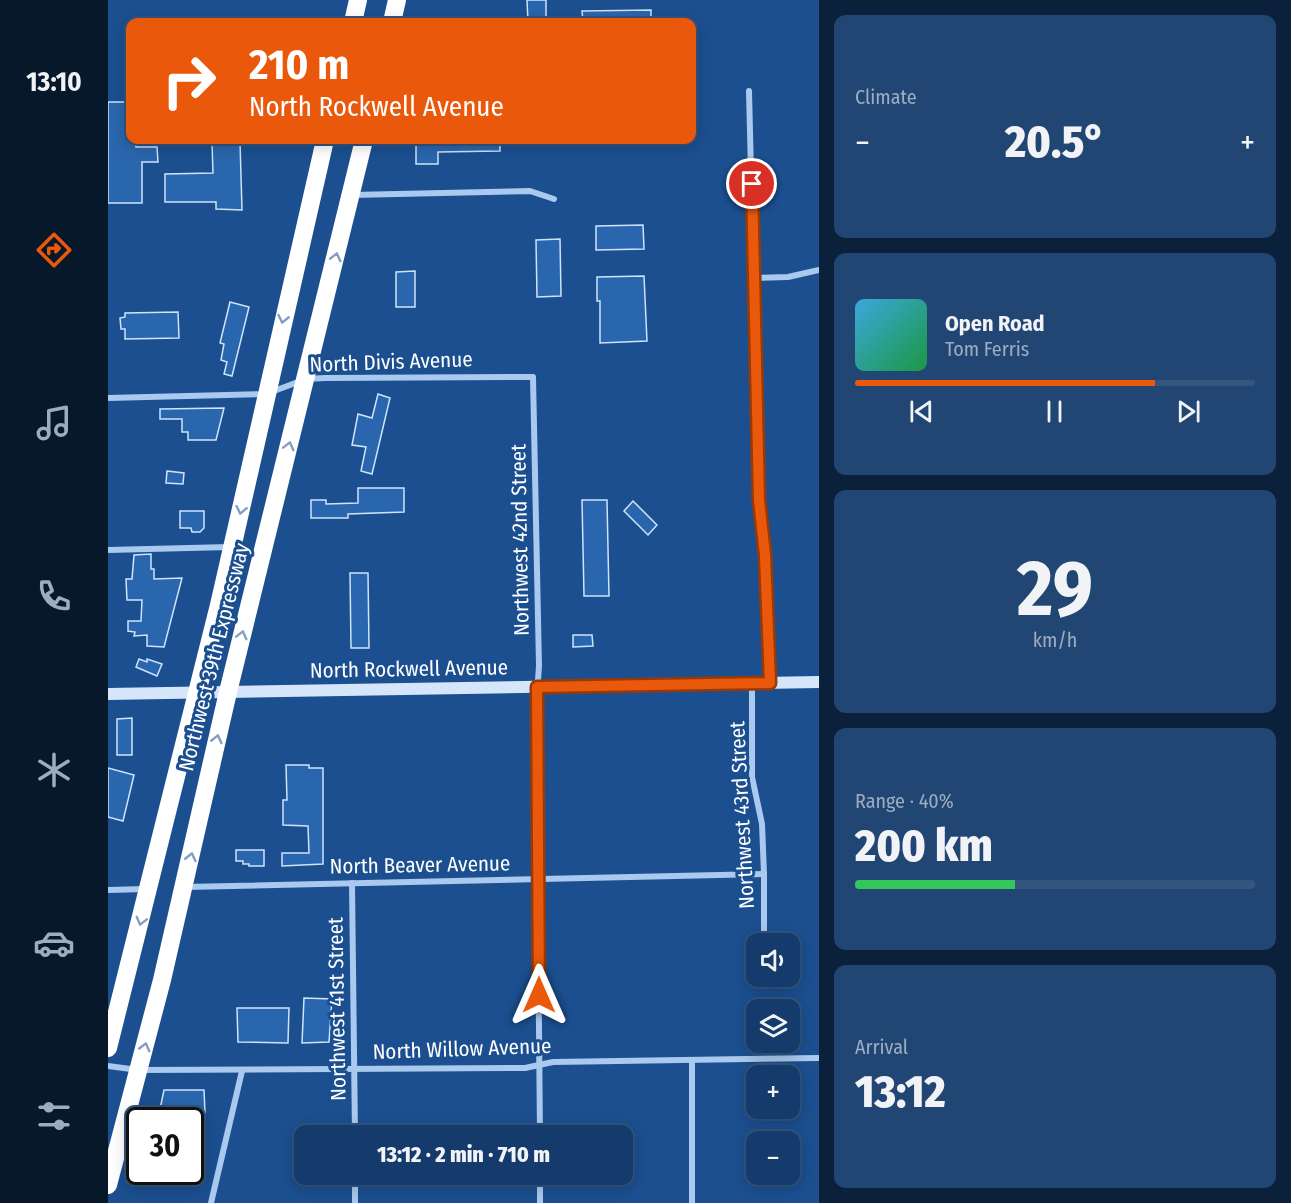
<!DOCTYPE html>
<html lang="en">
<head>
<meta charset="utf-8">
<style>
	:root { --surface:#143b6b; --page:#214673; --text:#f1f3f6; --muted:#9dadc1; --line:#33557e; --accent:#ea580c }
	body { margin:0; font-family:"Fira Sans Condensed",sans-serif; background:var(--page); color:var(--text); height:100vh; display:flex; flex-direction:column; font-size:22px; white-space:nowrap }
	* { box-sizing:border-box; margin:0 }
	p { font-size:20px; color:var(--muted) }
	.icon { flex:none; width:33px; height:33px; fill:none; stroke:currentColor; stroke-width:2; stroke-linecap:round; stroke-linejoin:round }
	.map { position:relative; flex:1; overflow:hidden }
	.details { display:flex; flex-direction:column; gap:15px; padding:15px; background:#0b203b; width:472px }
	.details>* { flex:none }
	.banner { position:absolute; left:18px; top:18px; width:570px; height:126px; border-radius:12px; box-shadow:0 3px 15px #0003,0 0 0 2px var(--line); background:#ea580c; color:#fff; overflow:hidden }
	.buttons { position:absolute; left:638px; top:933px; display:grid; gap:12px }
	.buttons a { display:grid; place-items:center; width:54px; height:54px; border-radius:12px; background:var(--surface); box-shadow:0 3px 15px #0003,0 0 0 2px var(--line); font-size:30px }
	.speed { position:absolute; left:18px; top:1107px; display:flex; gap:12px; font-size:30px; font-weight:700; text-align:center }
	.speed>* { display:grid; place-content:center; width:78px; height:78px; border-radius:50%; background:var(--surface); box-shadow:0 3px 15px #0003,0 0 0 2px var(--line); line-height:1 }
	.speed .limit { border:3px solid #111; border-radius:9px; background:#fff; color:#111 }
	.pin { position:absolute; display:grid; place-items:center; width:51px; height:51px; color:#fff; margin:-26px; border:3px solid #fff; border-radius:50%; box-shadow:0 2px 6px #0007 }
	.me { position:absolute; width:66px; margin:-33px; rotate:0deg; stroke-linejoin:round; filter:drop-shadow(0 0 4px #0008) }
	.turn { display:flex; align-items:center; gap:21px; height:126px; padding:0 24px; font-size:27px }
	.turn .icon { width:78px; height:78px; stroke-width:2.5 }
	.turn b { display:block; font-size:42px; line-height:51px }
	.big { font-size:45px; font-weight:800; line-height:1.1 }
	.details .tile { flex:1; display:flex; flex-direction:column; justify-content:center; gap:9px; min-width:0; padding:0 21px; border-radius:12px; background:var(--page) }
	.details .dial { align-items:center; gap:0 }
	.dial b { font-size:78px; line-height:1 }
	.song { display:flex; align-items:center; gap:18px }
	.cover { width:72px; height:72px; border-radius:9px; background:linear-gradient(135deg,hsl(200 70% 55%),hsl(140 70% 35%)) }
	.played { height:6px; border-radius:3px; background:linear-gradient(90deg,var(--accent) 75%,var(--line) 75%) }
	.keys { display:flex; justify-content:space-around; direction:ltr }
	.heat { display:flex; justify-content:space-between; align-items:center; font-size:33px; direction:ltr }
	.charge { height:9px; border-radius:4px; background:linear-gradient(90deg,#34c759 40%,var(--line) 0) }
	.trip { position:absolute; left:186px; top:1125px; width:339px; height:60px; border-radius:12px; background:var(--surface); box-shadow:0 3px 15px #0003,0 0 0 2px var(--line); font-weight:800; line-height:60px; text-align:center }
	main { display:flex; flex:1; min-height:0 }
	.menu { display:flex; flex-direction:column; width:108px; justify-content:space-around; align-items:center; background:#08182b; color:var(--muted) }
	.menu .icon { width:42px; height:42px }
	.menu .on { color:var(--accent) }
	.menu b { font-size:27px; color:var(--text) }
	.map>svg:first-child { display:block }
	.building { fill:#2a66ad; stroke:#cfe3fa; stroke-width:1.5 }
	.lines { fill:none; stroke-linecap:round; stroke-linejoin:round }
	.street { stroke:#a9c9ee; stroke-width:6 }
	.secondary { stroke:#d6e6fa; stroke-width:12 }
	.highway { stroke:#fff; stroke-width:18 }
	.oneway { stroke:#829ec1 }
	.route-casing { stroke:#983908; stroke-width:15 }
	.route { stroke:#ea580c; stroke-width:10 }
	.labels { text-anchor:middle; stroke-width:6; stroke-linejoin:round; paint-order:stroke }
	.street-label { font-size:21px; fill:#fff; stroke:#1b4f8f }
</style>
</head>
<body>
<main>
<nav class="menu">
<b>13:10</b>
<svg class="icon on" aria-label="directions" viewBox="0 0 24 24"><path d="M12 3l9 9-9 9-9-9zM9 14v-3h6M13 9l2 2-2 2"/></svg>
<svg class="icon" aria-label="music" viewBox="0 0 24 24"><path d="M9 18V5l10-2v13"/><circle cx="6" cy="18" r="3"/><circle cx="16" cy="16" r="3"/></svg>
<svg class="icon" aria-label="phone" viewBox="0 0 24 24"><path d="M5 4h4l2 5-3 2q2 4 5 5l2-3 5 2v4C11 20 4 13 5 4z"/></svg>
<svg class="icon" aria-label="climate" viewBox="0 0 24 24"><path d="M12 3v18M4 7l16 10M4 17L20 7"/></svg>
<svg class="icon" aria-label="car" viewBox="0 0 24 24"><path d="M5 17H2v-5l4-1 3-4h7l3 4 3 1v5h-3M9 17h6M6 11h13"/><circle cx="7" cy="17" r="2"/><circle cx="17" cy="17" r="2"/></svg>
<svg class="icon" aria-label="filters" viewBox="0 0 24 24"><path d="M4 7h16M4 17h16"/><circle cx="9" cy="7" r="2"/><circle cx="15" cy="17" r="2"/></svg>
</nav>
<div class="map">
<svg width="711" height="1203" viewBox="0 0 711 1203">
	<rect width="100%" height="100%" fill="#1b4f8f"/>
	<g class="building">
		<path d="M419,0H438V22H420Z"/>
		<path d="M543,10V22H475L474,11Z"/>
		<path d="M0,102H21V138L28,140V147H49L50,162H34V203H0Z"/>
		<path d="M107,140H120L121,143L132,142L134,210L108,209V202H57V174L105,173L104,143H106Z"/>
		<path d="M308,140H392V151L330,152V164H308Z"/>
		<path d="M535,225L536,249L488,250V226Z"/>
		<path d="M452,239L453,296L429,297L428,240Z"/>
		<path d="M307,271V307H288V272Z"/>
		<path d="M536,276L539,341L492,343V301H489V277Z"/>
		<path d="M122,302L141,307L124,376L116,374L119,362L113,360L116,344L112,343Z"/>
		<path d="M70,312L71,338L17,339V329H13L12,318L17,317V313Z"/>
		<path d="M270,394L282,398L264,474L253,471L258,447L244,445L250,414L264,418Z"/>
		<path d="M116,408L108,440H80V432H74V419H52V409Z"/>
		<path d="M59,471L76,473L75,484L58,483Z"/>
		<path d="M250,488H296V512L240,514V518H203V500H218V504L250,503Z"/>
		<path d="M474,500H499L501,596H476Z"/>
		<path d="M525,501L549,525L540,535L516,511Z"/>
		<path d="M72,511H96V528L92,532H84L83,528H72Z"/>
		<path d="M43,554V569H46V579L74,578L56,647L39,646V635L26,636L27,632L20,631V621H33L34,600H19L18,579H24L26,555Z"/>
		<path d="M242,573H260L261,648H243Z"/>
		<path d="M465,635H484L485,646L465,647Z"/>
		<path d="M31,659L39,662V659L54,664L49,676L28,667Z"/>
		<path d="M24,718V755H9V719Z"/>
		<path d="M178,765H201V768H215V864L174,866V853H201L200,826L175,825V800H179Z"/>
		<path d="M0,768L26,775L15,821L0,817Z"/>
		<path d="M128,850H156V866H141V864H135V861H128Z"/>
		<path d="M196,998L224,999L221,1042L194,1043Z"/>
		<path d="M129,1008H181L180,1043L130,1042Z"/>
		<path d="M56,1090H96L97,1113L51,1114Z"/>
	</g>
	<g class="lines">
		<g class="street">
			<path d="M641,91L651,500L657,555L661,683"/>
			<path d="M244,195L422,191L446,199"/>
			<path d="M646,278L680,277L711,270"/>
			<path d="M0,398L158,394L198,379L217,378L425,377L431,666L428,708L432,1136"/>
			<path d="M0,550L122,547"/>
			<path d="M644,684V777L654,824L656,874V944"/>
			<path d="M244,883L247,1136"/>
			<path d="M77,887L656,874"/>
			<path d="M0,890L38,889"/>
			<path d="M584,1060V1203"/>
			<path d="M0,1066L30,1070L417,1068L445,1062L711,1058"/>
			<path d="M247,1174V1203"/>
			<path d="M432,1174V1203"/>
			<path d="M103,1203L134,1071"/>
		</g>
		<path class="secondary" d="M0,694L711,682"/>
		<g class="highway">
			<path d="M245,22L250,0"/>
			<path d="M284,22L289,0"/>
			<path d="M0,1048L111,605L217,140"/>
			<path d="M0,1185L54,980L120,692L256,140"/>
		</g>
	</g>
	<defs><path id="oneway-chevron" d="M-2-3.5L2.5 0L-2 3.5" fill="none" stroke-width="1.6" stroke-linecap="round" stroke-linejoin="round" transform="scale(1.5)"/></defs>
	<g class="oneway">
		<use href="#oneway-chevron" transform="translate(228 257) rotate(-76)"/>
		<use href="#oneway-chevron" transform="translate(175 319) rotate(103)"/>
		<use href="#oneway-chevron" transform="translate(181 446) rotate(-76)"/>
		<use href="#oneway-chevron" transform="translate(133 510) rotate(102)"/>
		<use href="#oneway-chevron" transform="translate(134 635) rotate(-76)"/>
		<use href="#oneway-chevron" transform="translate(109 739) rotate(-77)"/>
		<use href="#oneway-chevron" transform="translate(83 857) rotate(-77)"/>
		<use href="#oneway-chevron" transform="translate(33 921) rotate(104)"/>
		<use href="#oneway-chevron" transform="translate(37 1047) rotate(-75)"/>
	</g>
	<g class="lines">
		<g class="route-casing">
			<path id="route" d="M431,995L429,687L662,683L657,555L651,500L644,184"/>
		</g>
		<use href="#route" class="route"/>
	</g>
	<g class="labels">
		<g class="street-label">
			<text transform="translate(283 362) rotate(-2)" y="7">North Divis Avenue</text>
			<text transform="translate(412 540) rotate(-91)" y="7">Northwest 42nd Street</text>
			<text transform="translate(106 657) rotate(-76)" y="7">Northwest 39th Expressway</text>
			<text transform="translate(301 669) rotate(-1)" y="7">North Rockwell Avenue</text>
			<text transform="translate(634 815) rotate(-93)" y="7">Northwest 43rd Street</text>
			<text transform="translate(312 865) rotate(-1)" y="7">North Beaver Avenue</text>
			<text transform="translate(229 1009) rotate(-91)" y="7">Northwest 41st Street</text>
			<text transform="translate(354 1049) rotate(-2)" y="7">North Willow Avenue</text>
		</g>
	</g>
</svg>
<div class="buttons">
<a><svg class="icon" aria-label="sound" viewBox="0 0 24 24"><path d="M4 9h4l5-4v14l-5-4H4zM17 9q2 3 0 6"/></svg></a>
<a><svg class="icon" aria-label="layers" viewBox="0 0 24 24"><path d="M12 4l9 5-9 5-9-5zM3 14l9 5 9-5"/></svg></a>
<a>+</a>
<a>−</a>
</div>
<div class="speed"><div class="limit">30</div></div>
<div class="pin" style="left:644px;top:184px;background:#d93025"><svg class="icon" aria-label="arrive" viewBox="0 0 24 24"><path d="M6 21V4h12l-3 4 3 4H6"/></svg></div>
<svg class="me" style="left:431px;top:995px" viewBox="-20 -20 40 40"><path d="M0-17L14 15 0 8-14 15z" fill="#ea580c" stroke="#fff" stroke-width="4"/></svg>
<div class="trip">13:12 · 2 min · 710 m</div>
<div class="banner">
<div class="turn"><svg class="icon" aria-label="right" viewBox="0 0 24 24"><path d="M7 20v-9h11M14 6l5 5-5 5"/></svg><div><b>210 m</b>North Rockwell Avenue</div></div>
</div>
</div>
<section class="details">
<div class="tile"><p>Climate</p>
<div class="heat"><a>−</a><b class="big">20.5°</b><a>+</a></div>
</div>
<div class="tile">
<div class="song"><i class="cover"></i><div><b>Open Road</b><p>Tom Ferris</p></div></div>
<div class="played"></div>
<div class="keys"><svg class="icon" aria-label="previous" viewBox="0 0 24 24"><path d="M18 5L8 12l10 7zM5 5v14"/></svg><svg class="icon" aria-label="pause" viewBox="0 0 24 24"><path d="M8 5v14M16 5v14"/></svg><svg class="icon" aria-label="next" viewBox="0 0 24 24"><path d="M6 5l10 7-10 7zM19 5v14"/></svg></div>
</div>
<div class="tile dial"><b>29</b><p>km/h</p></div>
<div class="tile"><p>Range · 40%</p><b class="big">200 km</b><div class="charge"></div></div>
<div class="tile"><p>Arrival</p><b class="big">13:12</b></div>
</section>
</main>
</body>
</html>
